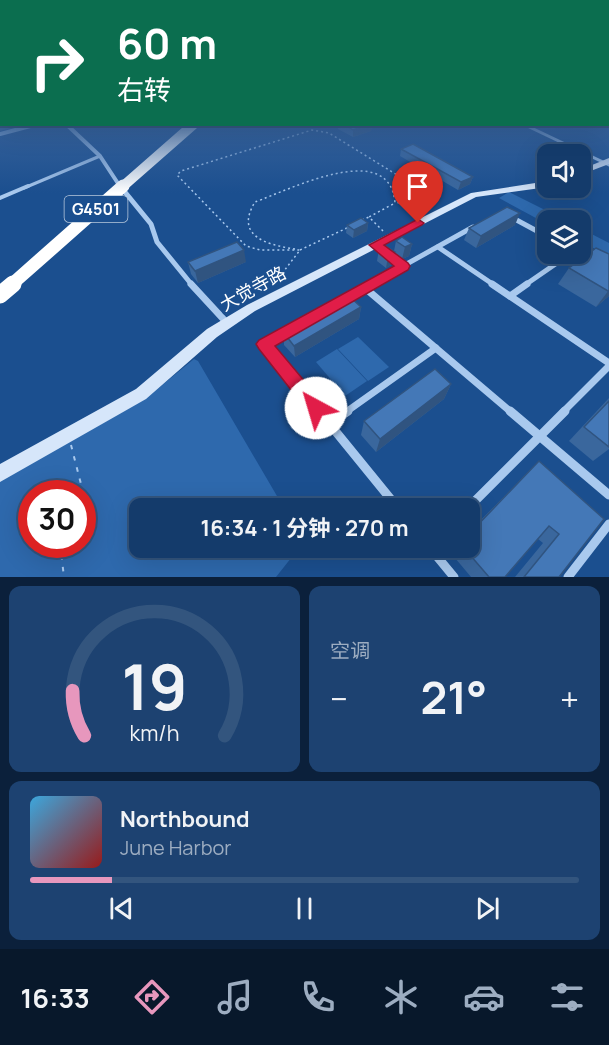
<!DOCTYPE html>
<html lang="zh">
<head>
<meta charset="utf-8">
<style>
	:root { --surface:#143b6b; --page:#1d4271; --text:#f1f3f6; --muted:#9dadc1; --line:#33557e; --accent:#e797bd }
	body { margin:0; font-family:Manrope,"Noto Sans SC",sans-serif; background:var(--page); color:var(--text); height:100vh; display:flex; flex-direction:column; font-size:22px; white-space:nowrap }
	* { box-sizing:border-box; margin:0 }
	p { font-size:20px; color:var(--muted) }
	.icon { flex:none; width:33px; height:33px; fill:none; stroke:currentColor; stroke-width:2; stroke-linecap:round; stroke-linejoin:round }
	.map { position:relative; height:577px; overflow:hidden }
	.side { display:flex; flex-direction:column; gap:9px; padding:9px; background:#0b203b; flex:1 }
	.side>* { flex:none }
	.banner { position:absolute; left:0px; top:0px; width:609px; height:126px; box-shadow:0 6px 24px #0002,0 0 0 2px var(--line); background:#0b6e4f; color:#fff; overflow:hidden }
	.fabs { position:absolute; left:537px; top:144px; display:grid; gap:12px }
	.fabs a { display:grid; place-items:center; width:54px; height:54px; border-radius:12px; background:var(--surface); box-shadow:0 6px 24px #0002,0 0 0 2px var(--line); font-size:30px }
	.speed { position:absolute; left:18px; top:480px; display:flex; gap:12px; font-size:30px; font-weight:700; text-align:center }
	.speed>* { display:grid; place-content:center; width:78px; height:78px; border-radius:50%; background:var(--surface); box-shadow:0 6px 24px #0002,0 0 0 2px var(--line); line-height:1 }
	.speed .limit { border:9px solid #d22; background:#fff; color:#111 }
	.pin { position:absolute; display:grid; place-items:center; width:51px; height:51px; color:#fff; margin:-62px -26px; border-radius:50% 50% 50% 0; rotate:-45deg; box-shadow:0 0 6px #0007 }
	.pin .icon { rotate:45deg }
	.me { position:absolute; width:66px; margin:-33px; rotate:321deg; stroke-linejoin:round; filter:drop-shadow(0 0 4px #0008) }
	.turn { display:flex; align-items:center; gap:21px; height:126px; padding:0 18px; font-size:27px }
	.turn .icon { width:78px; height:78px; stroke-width:2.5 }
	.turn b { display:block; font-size:42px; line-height:51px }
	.big { font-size:45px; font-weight:700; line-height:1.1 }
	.side .widget { flex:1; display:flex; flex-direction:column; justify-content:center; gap:9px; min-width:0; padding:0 21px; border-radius:12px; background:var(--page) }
	.side .dial { align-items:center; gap:0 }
	.dial svg { height:156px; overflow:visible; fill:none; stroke:var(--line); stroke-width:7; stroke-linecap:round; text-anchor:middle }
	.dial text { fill:var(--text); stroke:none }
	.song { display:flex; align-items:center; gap:18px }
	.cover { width:72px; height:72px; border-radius:9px; background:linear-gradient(135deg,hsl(200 70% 55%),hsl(0 70% 35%)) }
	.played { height:6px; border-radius:3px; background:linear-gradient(90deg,var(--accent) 15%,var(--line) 15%) }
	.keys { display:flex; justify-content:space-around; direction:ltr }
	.heat { display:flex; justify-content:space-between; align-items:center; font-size:33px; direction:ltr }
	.side .tiles { flex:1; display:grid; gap:9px; grid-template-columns:1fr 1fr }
	.widget:last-child { grid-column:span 2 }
	.trip { position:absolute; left:129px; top:498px; width:351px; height:60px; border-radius:12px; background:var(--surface); box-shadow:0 6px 24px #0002,0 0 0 2px var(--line); font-weight:700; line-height:60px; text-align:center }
	.tab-bar { display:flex; height:96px; justify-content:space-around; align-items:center; background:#08182b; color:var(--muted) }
	.tab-bar .icon { width:42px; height:42px }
	.tab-bar .on { color:var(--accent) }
	.tab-bar b { font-size:27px; color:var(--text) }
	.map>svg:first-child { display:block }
	.green { fill:#2e69ad; fill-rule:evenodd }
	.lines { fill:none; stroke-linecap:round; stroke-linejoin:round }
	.river { fill:#3c6290; fill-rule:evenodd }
	.path-far1 { stroke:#a9c9ee; stroke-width:1.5; stroke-dasharray:2 3; stroke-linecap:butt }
	.path { stroke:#a9c9ee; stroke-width:2; stroke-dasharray:4.5 7; stroke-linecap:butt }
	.service-far1 { stroke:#a9c9ee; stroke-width:3 }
	.service { stroke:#a9c9ee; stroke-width:4 }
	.minor-far3 { stroke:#a9c9ee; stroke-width:4 }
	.minor-far2 { stroke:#a9c9ee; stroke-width:5 }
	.minor-far1 { stroke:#a9c9ee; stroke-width:7 }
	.minor { stroke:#a9c9ee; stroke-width:9 }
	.secondary { fill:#d6e6fa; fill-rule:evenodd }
	.motorway-bridge-far2 { stroke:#fff; stroke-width:10 }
	.motorway-bridge-far1 { stroke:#fff; stroke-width:13 }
	.motorway-bridge { stroke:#fff; stroke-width:17 }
	.wall { fill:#3a679d }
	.shaded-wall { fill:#305480 }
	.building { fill:#4478b7; stroke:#305480; stroke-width:1.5 }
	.route { fill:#e11d48; stroke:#92132f; stroke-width:1.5 }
	.labels { text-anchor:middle; stroke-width:6; stroke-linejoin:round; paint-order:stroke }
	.shield { fill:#1b4f8f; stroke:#bbcadd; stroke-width:1.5 }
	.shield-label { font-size:16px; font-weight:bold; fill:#fff }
	.street-label { font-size:18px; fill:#fff; stroke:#1b4f8f }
</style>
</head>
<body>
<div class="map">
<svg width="609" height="577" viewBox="0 0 609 577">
	<rect width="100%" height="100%" fill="#1b4f8f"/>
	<g class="green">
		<path d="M509,192L565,220H548L547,224L499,198Z"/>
		<path d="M580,228L609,243V257L581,241Z"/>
		<path d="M358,337L389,367L368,381L338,349Z"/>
		<path d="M337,349L367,381L345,396L316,362Z"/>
		<path d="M194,359L198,361L284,508H140V548H299L276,577H0V481L145,399ZM32,494H82V544H32Z"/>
	</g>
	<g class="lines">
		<path class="river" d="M20,124L19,126L0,131V125Z"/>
		<g class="path-far1">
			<path d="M362,220L369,217"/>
			<path d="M295,249C267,245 234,236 255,202C289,190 390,138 395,203L369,217L383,231"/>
			<path d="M300,250L347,228"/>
			<path d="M246,291L284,271L300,250H260L246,246L177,175L181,171L312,130L329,133L428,194L417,201L395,203"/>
		</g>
		<g class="path">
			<path d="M71,445L81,484L79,494"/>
			<path d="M60,544L64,577"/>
		</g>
		<g class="service-far1">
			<path d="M523,124L609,165"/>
			<path d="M24,188L100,156"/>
		</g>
		<path class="service" d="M0,198L28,186"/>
		<g class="minor-far3">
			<path d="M66,124L100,156L121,188"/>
			<path d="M0,134L38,124"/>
		</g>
		<g class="minor-far2">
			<path d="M120,186L151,224L157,242L192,285"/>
			<path d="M511,217L548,237"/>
			<path d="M375,245L403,266"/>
			<path d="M438,247L494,285"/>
			<path d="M577,254L590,260"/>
			<path d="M369,285L473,227"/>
			<path d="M525,285L570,254"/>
		</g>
		<g class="minor-far1">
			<path d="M191,284L227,323"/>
			<path d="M492,284L609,363"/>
			<path d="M365,288L511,412"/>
			<path d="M510,296L527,284"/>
			<path d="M320,412L264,344L372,284"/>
			<path d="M346,412L436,348"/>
			<path d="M563,412L609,366"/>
		</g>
		<g class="minor">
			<path d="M319,411L398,508"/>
			<path d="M510,411L609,495"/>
			<path d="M329,424L348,411"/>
			<path d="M468,508L565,411"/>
			<path d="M430,548L454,577"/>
			<path d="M568,577L609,524"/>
		</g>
		<g class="secondary">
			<path d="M609,158V164L580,175V170Z"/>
			<path d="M548,181V187L476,197L255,311L217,337L146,399L0,482V464L136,389L207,329L247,305L471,193Z"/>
		</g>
		<path class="motorway-bridge-far2" d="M121,188L194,124"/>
		<path class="motorway-bridge-far1" d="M11,285L123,186"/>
		<path class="motorway-bridge" d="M0,295L13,284"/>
	</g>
	<g class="wall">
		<path d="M338,124H372L371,131L353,137L338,129Z"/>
		<path d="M401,149L473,177L470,184L458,190L400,156Z"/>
		<path d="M368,223L367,231L353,238L346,233L347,225Z"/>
		<path d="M515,225L476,248L464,240L469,228Z"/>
		<path d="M396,241L412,244L409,256L402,259L395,254L393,264L386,268L377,261L379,249L394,251Z"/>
		<path d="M609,254V296L596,307L558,284L569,268Z"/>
		<path d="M188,262H246L198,283L191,274Z"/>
		<path d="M361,307L359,319L295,357L284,345V333Z"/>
		<path d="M451,384L444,399L376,452L361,435L364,421Z"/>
		<path d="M609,398V449L593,461L569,441Z"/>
		<path d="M539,461L604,519L559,577H515L543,543L538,539L505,577H471L450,552L454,548H470V531Z"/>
	</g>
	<g class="shaded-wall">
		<path d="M370,124H372L371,131L353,137V130Z"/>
		<path d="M473,177L470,184L458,190L461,182Z"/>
		<path d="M520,213L515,225L476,248L481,236Z"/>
		<path d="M368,223L367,231L353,238L354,230Z"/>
		<path d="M412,244L409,256L402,259L405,247Z"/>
		<path d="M244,250L246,262L198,283L195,271Z"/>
		<path d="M395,252L393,264L386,268L388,256Z"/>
		<path d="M609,290V296L596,307Z"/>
		<path d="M361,307L359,319L295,357L294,346Z"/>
		<path d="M451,384L444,399L376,452L380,439Z"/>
	</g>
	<g class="building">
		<path d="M344,124H370L353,130Z"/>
		<path d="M413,144L473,177L461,182L401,149Z"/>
		<path d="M507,207L520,213L481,236L469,228Z"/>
		<path d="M361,218L368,223L354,230L347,225Z"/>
		<path d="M402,237L412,244L405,247L396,241Z"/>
		<path d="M237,242L244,250L195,271L188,262Z"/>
		<path d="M386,246L395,252L388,256L379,249Z"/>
		<path d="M596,248L609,254V290L608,291L569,268Z"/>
		<path d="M350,297L361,307L294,346L284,333Z"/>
		<path d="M435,369L451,384L380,439L364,421Z"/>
		<path d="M609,401V447L584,427Z"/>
		<path d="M539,461L604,519L559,577H524L559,534L549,526L505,577H489L464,548H470V533Z"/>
	</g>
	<linearGradient id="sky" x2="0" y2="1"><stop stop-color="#0f2b4f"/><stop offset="0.59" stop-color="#39639b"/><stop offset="1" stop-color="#39639b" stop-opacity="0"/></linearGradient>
	<rect width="609" height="193" fill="url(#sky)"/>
	<path class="route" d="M418,219L424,223L422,225L384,245L408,263L410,266L408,270L275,346L322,402L325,408L322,414L316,416L310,414L259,349L256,344L259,340L394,266L369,245Z"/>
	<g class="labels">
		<rect class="shield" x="64.5" y="196" width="63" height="26" rx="4.5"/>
		<g class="shield-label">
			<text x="96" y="215">G4501</text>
		</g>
		<g class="street-label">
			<text transform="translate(253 289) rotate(-29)" y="6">大觉寺路</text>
		</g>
	</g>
</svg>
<div class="fabs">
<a><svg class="icon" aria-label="sound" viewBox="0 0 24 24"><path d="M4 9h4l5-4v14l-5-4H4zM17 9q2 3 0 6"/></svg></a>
<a><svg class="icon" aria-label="layers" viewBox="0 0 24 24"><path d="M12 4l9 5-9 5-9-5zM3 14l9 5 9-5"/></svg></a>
</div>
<div class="speed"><div class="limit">30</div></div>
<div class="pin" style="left:418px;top:223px;background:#d93025"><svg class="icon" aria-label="arrive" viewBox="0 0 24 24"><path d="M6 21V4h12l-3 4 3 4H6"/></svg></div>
<svg class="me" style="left:316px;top:408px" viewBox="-20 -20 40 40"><circle r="19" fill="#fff"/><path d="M0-13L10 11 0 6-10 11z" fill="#e11d48"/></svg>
<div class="trip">16:34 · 1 分钟 · 270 m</div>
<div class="banner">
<div class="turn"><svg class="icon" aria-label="right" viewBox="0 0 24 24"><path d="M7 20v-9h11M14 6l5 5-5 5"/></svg><div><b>60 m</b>右转</div></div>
</div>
</div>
<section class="side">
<div class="tiles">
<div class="widget dial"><svg viewBox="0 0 100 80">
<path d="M14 69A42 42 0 1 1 86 69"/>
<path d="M14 69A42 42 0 0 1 8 46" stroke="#e797bd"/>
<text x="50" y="56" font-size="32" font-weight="700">19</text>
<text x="50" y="72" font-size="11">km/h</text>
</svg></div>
<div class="widget"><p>空调</p>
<div class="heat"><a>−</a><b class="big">21°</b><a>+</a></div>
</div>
<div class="widget">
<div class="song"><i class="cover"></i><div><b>Northbound</b><p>June Harbor</p></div></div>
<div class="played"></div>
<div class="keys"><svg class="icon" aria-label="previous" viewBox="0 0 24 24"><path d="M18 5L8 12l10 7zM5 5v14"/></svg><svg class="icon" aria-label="pause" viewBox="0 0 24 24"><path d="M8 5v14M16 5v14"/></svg><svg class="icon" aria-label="next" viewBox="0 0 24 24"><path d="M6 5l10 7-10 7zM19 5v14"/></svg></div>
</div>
</div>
</section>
<nav class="tab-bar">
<b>16:33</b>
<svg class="icon on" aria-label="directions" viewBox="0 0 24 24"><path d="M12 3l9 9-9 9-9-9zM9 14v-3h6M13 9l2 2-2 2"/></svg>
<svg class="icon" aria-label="music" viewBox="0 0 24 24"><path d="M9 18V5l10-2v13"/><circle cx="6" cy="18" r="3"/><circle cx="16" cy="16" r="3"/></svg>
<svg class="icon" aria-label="phone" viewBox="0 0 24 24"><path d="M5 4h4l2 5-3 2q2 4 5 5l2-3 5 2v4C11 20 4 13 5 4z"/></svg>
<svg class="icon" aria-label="climate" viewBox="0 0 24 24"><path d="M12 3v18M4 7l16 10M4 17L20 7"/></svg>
<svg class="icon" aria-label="car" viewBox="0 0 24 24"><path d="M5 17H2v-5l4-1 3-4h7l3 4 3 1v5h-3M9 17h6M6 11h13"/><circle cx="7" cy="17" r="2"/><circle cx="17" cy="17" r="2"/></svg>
<svg class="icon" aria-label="filters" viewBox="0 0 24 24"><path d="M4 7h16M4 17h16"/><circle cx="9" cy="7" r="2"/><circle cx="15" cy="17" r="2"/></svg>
</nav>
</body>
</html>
